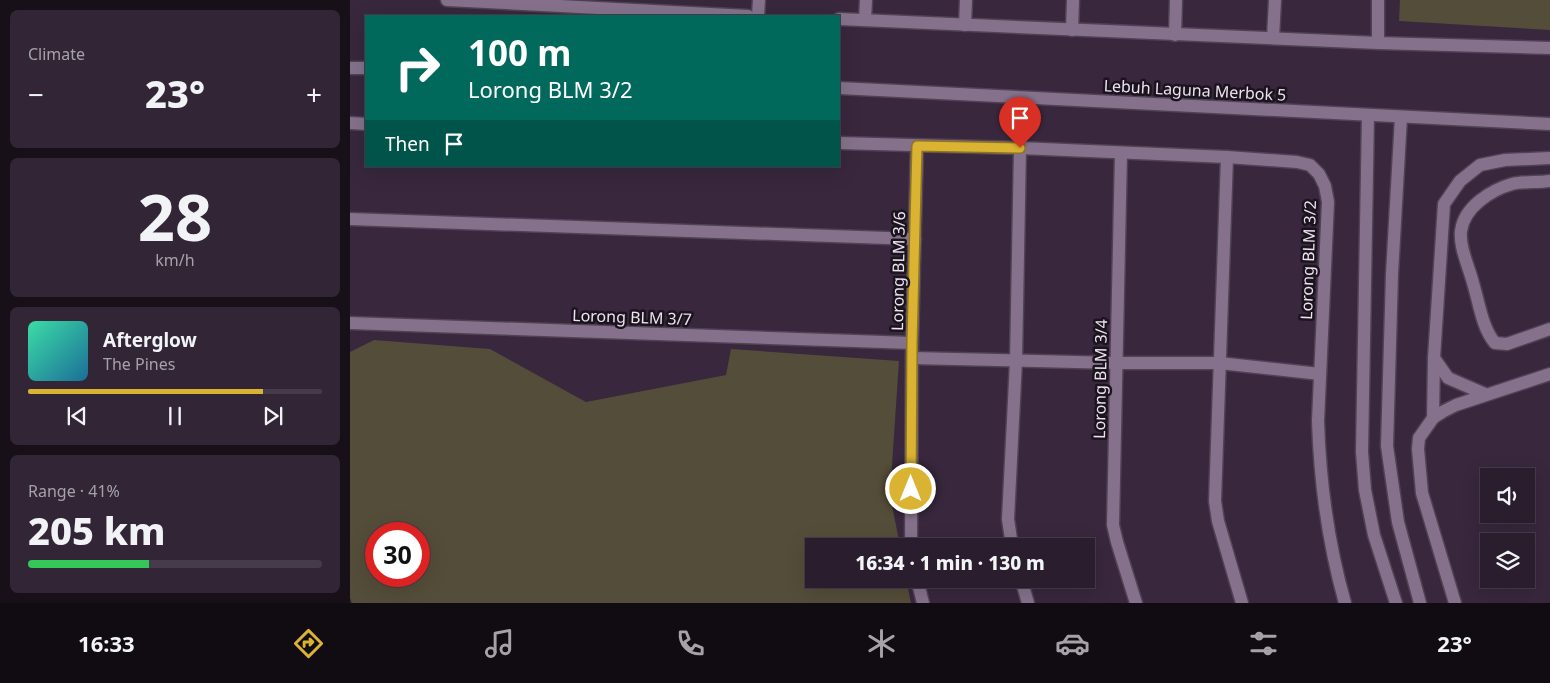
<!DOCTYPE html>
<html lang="en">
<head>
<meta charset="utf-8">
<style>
	:root { --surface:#2a1d2e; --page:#322636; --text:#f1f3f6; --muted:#a5a2aa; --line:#463b4a; --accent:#dab333 }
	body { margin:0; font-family:"Noto Sans",sans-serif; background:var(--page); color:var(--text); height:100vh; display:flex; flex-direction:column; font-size:19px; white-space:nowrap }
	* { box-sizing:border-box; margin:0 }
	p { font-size:16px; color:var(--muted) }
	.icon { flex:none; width:28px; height:28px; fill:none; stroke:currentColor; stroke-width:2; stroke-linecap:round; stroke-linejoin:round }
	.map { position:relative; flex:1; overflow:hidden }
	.side { display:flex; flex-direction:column; gap:10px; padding:10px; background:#171019; width:350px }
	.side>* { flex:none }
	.guide { position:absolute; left:15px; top:15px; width:475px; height:152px; border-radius:0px; box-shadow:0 5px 20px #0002,0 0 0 1px var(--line); background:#00695c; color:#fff; overflow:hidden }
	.fabs { position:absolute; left:1130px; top:468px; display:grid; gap:10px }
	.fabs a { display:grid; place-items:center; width:55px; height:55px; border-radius:0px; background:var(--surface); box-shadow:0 5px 20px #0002,0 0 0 1px var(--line); font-size:25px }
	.speed { position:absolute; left:15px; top:522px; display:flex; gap:10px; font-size:25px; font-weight:700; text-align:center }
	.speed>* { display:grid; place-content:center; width:65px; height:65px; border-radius:50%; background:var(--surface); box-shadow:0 5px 20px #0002,0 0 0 1px var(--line); line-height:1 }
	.speed .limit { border:8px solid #d22; background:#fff; color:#111 }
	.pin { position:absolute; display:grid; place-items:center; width:42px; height:42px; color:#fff; margin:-51px -21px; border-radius:50% 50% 50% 0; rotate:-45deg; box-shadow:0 0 5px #0007 }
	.pin .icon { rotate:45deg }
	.me { position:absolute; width:55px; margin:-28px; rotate:0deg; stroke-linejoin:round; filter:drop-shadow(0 0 4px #0008) }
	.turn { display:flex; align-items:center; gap:18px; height:105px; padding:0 20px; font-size:22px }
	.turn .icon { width:65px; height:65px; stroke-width:2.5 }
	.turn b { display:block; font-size:35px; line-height:42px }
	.then { display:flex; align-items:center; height:48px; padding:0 20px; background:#0003; gap:10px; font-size:19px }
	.big { font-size:38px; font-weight:800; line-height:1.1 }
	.side .widget { flex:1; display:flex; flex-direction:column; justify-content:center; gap:8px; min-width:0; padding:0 18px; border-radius:8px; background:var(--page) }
	.side .dial { align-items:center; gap:0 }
	.dial b { font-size:65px; line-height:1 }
	.song { display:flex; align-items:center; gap:15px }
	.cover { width:60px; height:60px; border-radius:8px; background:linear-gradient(135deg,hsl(160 70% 55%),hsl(200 70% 35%)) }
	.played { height:5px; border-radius:2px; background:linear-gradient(90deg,var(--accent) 80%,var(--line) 80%) }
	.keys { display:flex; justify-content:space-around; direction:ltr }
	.heat { display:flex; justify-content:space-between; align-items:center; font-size:28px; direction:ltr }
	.charge { height:8px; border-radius:4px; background:linear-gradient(90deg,#34c759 41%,var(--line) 0) }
	.trip { position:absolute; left:455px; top:538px; width:290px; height:50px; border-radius:0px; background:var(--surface); box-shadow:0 5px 20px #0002,0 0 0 1px var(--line); font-weight:800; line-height:50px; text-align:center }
	.dock { display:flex; height:80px; justify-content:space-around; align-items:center; background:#110c12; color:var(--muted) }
	.dock .icon { width:35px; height:35px }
	.dock .selected { color:var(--accent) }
	.dock b { font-size:22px; color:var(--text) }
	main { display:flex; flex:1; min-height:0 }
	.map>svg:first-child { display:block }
	.green { fill:#544d39; fill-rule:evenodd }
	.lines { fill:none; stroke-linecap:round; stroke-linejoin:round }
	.service-casing { stroke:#504254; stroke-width:15 }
	.minor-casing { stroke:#504254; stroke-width:15 }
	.tertiary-casing { stroke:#504254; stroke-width:15 }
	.service { stroke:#85718b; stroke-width:12 }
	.minor { stroke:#85718b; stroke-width:12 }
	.tertiary { stroke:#85718b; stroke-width:12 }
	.route-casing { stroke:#8e7421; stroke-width:12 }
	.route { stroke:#dab333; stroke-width:9 }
	.labels { text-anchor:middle; stroke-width:5; stroke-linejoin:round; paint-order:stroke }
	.street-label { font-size:16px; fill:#ede2f0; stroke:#1b131d }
</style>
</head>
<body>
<main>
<section class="side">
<div class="widget"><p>Climate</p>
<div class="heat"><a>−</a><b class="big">23°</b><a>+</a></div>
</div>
<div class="widget dial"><b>28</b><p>km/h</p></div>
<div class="widget">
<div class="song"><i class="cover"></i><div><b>Afterglow</b><p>The Pines</p></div></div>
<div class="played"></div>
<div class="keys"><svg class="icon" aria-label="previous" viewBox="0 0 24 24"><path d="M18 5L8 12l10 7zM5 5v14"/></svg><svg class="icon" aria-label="pause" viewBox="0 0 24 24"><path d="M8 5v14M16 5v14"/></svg><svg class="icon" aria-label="next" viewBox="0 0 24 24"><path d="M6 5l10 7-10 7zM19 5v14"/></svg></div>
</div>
<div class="widget"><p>Range · 41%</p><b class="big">205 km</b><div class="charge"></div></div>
</section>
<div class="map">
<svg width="1200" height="603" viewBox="0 0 1200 603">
	<rect width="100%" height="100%" fill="#38273d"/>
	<g class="green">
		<path d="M1050,0H1200V30L1049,21Z"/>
		<path d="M24,340L140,349L236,402L376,375L381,349L549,361L540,495L550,546H464V579H556L561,603H2L0,598V352ZM26,534H69V576H26Z"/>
	</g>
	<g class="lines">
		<g class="service-casing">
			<g id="service">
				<path d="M515,20L516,0"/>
				<path d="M722,30L723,0"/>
				<path d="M923,38L925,0"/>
				<path d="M877,157L865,501L868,521L892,603"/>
				<path d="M1200,181C1188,183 1174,181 1162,184C1141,190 1114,207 1111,231C1109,247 1119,267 1123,283C1129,302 1132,328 1145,343L1157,344L1200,329"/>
				<path d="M0,219L565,239"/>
				<path d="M562,358L766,363H869L970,374"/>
				<path d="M662,546L658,519L666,361L670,148"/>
				<path d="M671,579L678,603"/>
			</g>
		</g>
		<g class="minor-casing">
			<g id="minor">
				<path d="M97,0L398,16"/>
				<path d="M408,16L409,0"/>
				<path d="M489,19L1028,43L1200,48"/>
				<path d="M615,25L616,0"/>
				<path d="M825,35L826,0"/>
				<path d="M1028,43V0"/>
				<path d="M0,123L16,124"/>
				<path d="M489,143L670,148L877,157L947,162L960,165L969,174L975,186L978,202L968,421C970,483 978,543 995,603"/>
				<path d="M771,153L763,525L767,542L786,603"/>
				<path d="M0,323L562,343"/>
				<path d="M1084,358L1098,378L1135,394"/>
				<path d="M1083,418L1094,411L1106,405L1200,374"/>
				<path d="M561,546L562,343L567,146"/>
				<path d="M567,579L573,603"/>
				<path d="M1105,603L1072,493L1068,449L1069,438L1083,418L1084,358L1094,204L1110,181L1130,165L1155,160L1200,158"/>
			</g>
		</g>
		<g class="tertiary-casing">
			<g id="tertiary">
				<path d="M0,68H16"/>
				<path d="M489,88L1200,124"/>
				<path d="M1018,115L1012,452L1015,490L1024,535L1046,603"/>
				<path d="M1051,117L1042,274L1037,446L1048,522L1070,603"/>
			</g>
		</g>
		<use href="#service" class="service"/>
		<use href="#minor" class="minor"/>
		<use href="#tertiary" class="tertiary"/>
	</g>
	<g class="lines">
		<g class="route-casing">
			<path id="route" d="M561,489L562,343L567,146L670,148"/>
		</g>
		<use href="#route" class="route"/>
	</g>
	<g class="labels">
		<g class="street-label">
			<text transform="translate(845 90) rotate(3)" y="6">Lebuh Laguna Merbok 5</text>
			<text transform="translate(958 260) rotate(-88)" y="6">Lorong BLM 3/2</text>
			<text transform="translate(548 271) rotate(-89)" y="6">Lorong BLM 3/6</text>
			<text transform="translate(282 317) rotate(2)" y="6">Lorong BLM 3/7</text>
			<text transform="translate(750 379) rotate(-89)" y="6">Lorong BLM 3/4</text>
		</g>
	</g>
</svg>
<div class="fabs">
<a><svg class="icon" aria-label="sound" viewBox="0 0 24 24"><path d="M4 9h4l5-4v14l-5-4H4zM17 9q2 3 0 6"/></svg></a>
<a><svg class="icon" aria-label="layers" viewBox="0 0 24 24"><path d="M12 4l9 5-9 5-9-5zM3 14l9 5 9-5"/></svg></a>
</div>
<div class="speed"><div class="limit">30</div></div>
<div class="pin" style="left:670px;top:148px;background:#d93025"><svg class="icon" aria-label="arrive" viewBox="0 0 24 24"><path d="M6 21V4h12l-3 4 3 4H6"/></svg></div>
<svg class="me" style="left:561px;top:489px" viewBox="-20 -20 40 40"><circle r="17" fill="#dab333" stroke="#fff" stroke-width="3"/><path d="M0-11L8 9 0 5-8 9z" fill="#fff"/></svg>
<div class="trip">16:34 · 1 min · 130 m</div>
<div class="guide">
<div class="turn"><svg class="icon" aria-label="right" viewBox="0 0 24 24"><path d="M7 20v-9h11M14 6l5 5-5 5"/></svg><div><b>100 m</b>Lorong BLM 3/2</div></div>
<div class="then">Then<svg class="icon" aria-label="arrive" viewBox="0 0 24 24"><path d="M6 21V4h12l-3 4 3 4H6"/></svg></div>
</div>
</div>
</main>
<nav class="dock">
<b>16:33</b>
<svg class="icon selected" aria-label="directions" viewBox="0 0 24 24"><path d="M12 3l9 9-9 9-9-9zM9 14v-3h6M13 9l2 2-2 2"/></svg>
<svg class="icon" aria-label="music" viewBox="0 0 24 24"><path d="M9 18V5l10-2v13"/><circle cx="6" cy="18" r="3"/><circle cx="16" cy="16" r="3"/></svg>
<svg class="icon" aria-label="phone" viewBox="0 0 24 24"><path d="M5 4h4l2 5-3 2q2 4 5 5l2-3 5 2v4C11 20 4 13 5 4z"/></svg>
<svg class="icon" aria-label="climate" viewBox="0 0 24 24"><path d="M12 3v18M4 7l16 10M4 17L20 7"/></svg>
<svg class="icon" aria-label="car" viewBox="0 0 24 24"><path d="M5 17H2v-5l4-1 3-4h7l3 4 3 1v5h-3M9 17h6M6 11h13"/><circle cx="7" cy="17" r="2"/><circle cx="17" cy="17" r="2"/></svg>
<svg class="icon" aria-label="filters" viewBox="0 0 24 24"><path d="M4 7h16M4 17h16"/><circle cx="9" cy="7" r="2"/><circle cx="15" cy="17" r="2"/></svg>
<b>23°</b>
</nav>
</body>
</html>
